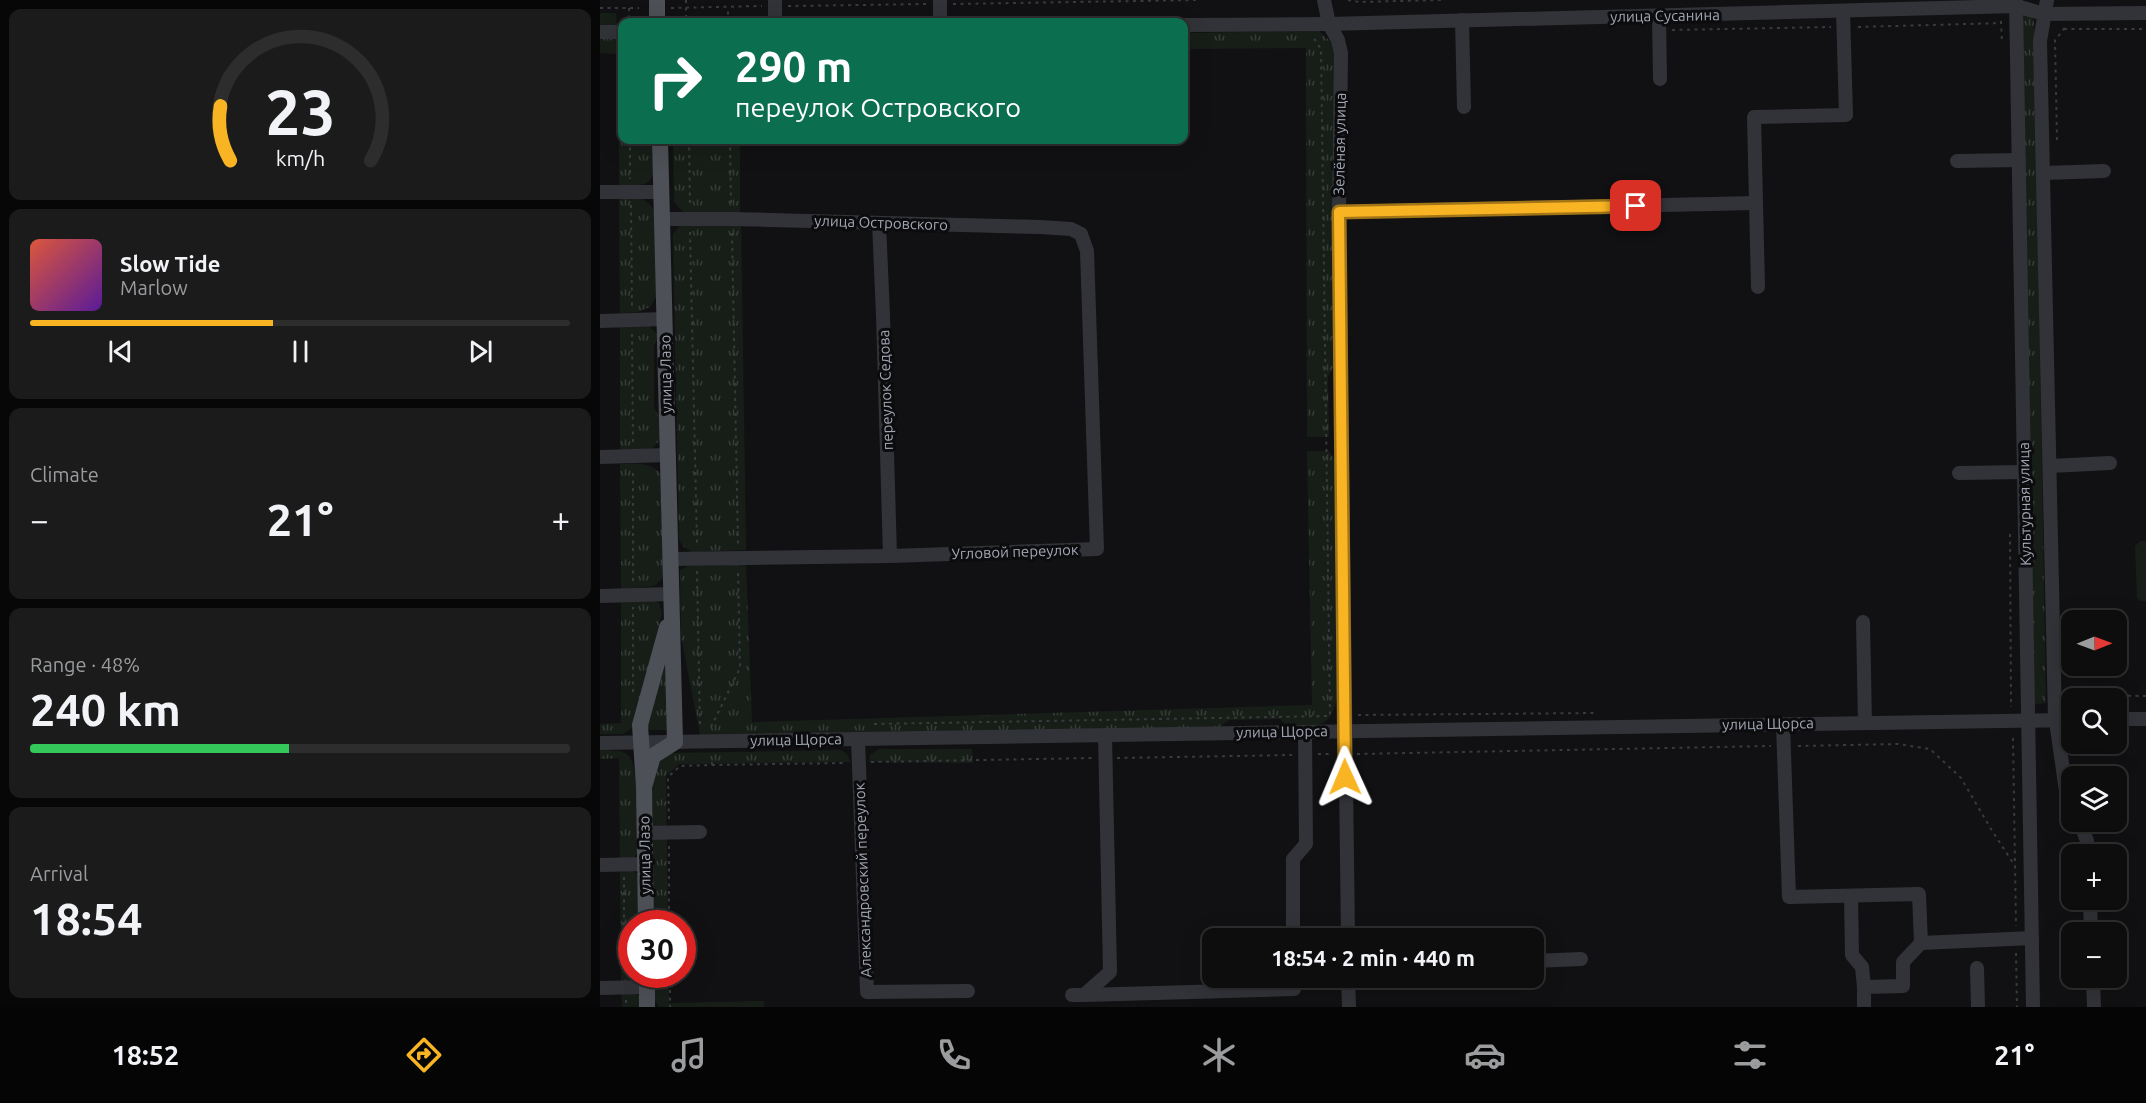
<!DOCTYPE html>
<html lang="en">
<head>
<meta charset="utf-8">
<style>
	:root { --surface:#0d0d0e; --page:#1b1b1c; --text:#f1f3f6; --muted:#9a9c9e; --line:#2d2d2e; --accent:#f9b423 }
	body { margin:0; font-family:Ubuntu,sans-serif; background:var(--page); color:var(--text); height:100vh; display:flex; flex-direction:column; font-size:22px; white-space:nowrap }
	* { box-sizing:border-box; margin:0 }
	p { font-size:20px; color:var(--muted) }
	.icon { flex:none; width:33px; height:33px; fill:none; stroke:currentColor; stroke-width:2; stroke-linecap:round; stroke-linejoin:round }
	.map { position:relative; flex:1; overflow:hidden }
	.details { display:flex; flex-direction:column; gap:9px; padding:9px; background:#070708; width:600px }
	.details>* { flex:none }
	.guide { position:absolute; left:18px; top:18px; width:570px; height:126px; border-radius:12px; box-shadow:0 6px 24px #0002,0 0 0 2px var(--line); background:#0b6e4f; color:#fff; overflow:hidden }
	.needle { width:39px; rotate:89deg }
	.fabs { position:absolute; left:1461px; top:610px; display:grid; gap:12px }
	.fabs a { display:grid; place-items:center; width:66px; height:66px; border-radius:12px; background:var(--surface); box-shadow:0 6px 24px #0002,0 0 0 2px var(--line); font-size:30px }
	.speed { position:absolute; left:18px; top:910px; display:flex; gap:12px; font-size:30px; font-weight:700; text-align:center }
	.speed>* { display:grid; place-content:center; width:78px; height:78px; border-radius:50%; background:var(--surface); box-shadow:0 6px 24px #0002,0 0 0 2px var(--line); line-height:1 }
	.speed .limit { border:9px solid #d22; background:#fff; color:#111 }
	.pin { position:absolute; display:grid; place-items:center; width:51px; height:51px; color:#fff; margin:-26px; border-radius:12px; box-shadow:0 3px 9px #0006 }
	.me { position:absolute; width:66px; margin:-33px; rotate:359deg; stroke-linejoin:round; filter:drop-shadow(0 0 4px #0008) }
	.turn { display:flex; align-items:center; gap:21px; height:126px; padding:0 18px; font-size:27px }
	.turn .icon { width:78px; height:78px; stroke-width:2.5 }
	.turn b { display:block; font-size:42px; line-height:51px }
	.big { font-size:45px; font-weight:600; line-height:1.1 }
	.details .card { flex:1; display:flex; flex-direction:column; justify-content:center; gap:9px; min-width:0; padding:0 21px; border-radius:12px; background:var(--page) }
	.details .dial { align-items:center; gap:0 }
	.dial svg { height:156px; overflow:visible; fill:none; stroke:var(--line); stroke-width:7; stroke-linecap:round; text-anchor:middle }
	.dial text { fill:var(--text); stroke:none }
	.song { display:flex; align-items:center; gap:18px }
	.cover { width:72px; height:72px; border-radius:9px; background:linear-gradient(135deg,hsl(10 70% 55%),hsl(270 70% 35%)) }
	.played { height:6px; border-radius:3px; background:linear-gradient(90deg,var(--accent) 45%,var(--line) 45%) }
	.keys { display:flex; justify-content:space-around; direction:ltr }
	.heat { display:flex; justify-content:space-between; align-items:center; font-size:33px; direction:ltr }
	.charge { height:9px; border-radius:4px; background:linear-gradient(90deg,#34c759 48%,var(--line) 0) }
	.trip { position:absolute; left:602px; top:928px; width:342px; height:60px; border-radius:12px; background:var(--surface); box-shadow:0 6px 24px #0002,0 0 0 2px var(--line); font-weight:600; line-height:60px; text-align:center }
	.tabs { display:flex; height:96px; justify-content:space-around; align-items:center; background:#050506; color:var(--muted) }
	.tabs .icon { width:42px; height:42px }
	.tabs .current { color:var(--accent) }
	.tabs b { font-size:27px; color:var(--text) }
	main { display:flex; flex:1; min-height:0 }
	.map>svg:first-child { display:block }
	.grass { fill:url(#grass-tufts) }
	.garden { fill:#171e18 }
	.lines { fill:none; stroke-linecap:round; stroke-linejoin:round }
	.path { stroke:#383a3f; stroke-width:2; stroke-dasharray:3 4.5; stroke-linecap:butt }
	.minor { stroke:#323338; stroke-width:14 }
	.major { stroke:#4e5057; stroke-width:16 }
	.route-casing { stroke:#a27517; stroke-width:15 }
	.route { stroke:#f9b423; stroke-width:10 }
	.labels { text-anchor:middle; stroke-width:6; stroke-linejoin:round; paint-order:stroke }
	.street-label { font-size:15px; fill:#a2a7b4; stroke:#0c0c0e }
</style>
</head>
<body>
<main>
<section class="details">
<div class="card dial"><svg viewBox="0 0 100 80">
<path d="M14 69A42 42 0 1 1 86 69"/>
<path d="M14 69A42 42 0 0 1 9 41" stroke="#f9b423"/>
<text x="50" y="56" font-size="32" font-weight="700">23</text>
<text x="50" y="72" font-size="11">km/h</text>
</svg></div>
<div class="card">
<div class="song"><i class="cover"></i><div><b>Slow Tide</b><p>Marlow</p></div></div>
<div class="played"></div>
<div class="keys"><svg class="icon" aria-label="previous" viewBox="0 0 24 24"><path d="M18 5L8 12l10 7zM5 5v14"/></svg><svg class="icon" aria-label="pause" viewBox="0 0 24 24"><path d="M8 5v14M16 5v14"/></svg><svg class="icon" aria-label="next" viewBox="0 0 24 24"><path d="M6 5l10 7-10 7zM19 5v14"/></svg></div>
</div>
<div class="card"><p>Climate</p>
<div class="heat"><a>−</a><b class="big">21°</b><a>+</a></div>
</div>
<div class="card"><p>Range · 48%</p><b class="big">240 km</b><div class="charge"></div></div>
<div class="card"><p>Arrival</p><b class="big">18:54</b></div>
</section>
<div class="map">
<svg width="1546" height="1007" viewBox="0 0 1546 1007">
	<defs>
		<pattern id="grass-tufts" width="24" height="20" patternUnits="userSpaceOnUse" patternTransform="scale(1.5)"><rect width="24" height="20" fill="#171e18"/><path d="M3 7l-1-3M5 7V3M7 7l1-3M15 17l-1-3M17 17v-4M19 17l1-3" fill="none" stroke="#363c37"/></pattern>
	</defs>
	<rect width="100%" height="100%" fill="#111113"/>
	<g class="grass">
		<path d="M0,13H16L17,27H0Z"/>
		<path d="M1426,15L1433,18L1434,22L1446,703L1434,704L1423,18Z"/>
		<path d="M719,31L732,43L735,53V365L728,376L729,437H707L706,48L584,49V33Z"/>
		<path d="M0,39H22V140H54C54,152 59,179 44,184C37,186 27,185 19,185V54L0,53Z"/>
		<path d="M73,140H140V213L85,214L74,202Z"/>
		<path d="M19,197C35,198 47,196 55,212L56,297L50,307L38,312L20,313Z"/>
		<path d="M141,223L146,550L92,552L84,547L79,540L73,234L82,224Z"/>
		<path d="M20,326H49L57,334L58,339L54,345V408L61,420V439L52,449L20,450Z"/>
		<path d="M707,451H729L735,460L737,698C731,730 714,726 687,726L680,719L629,720L618,728L100,735L81,636L80,574V570L88,566L146,564L152,722L712,705Z"/>
		<path d="M20,464C36,464 51,461 62,475L63,578L54,586L21,589Z"/>
		<path d="M21,600H53L59,603L62,613L33,727L23,734H0V724L21,723Z"/>
		<path d="M67,645V730H45Z"/>
		<path d="M279,749H372L373,763L269,762L270,755Z"/>
		<path d="M0,750C8,751 21,749 28,755C40,765 37,835 37,853L33,859L20,861L19,758L0,759Z"/>
		<path d="M241,750L247,754L250,762L79,764L66,776L68,924H54L51,786C55,770 56,759 73,753Z"/>
		<path d="M20,870H33L39,877L40,924H32V975H40L34,980L21,982Z"/>
		<path d="M54,975H69V1003L164,1001V1007H59L55,1001Z"/>
		<path d="M21,992L37,994L40,998V1007H22Z"/>
	</g>
	<path class="garden" d="M1541,541H1546V601H1541L1537,598L1535,546Z"/>
	<g class="lines">
		<g class="path">
			<path d="M86,0V22"/>
			<path d="M748,0L759,2L842,0"/>
			<path d="M353,4L598,0"/>
			<path d="M188,6L327,4"/>
			<path d="M0,8H39"/>
			<path d="M29,8V20"/>
			<path d="M71,8L162,6"/>
			<path d="M1401,21L1402,42"/>
			<path d="M128,22V7"/>
			<path d="M1258,27L1402,23"/>
			<path d="M1464,29H1546"/>
			<path d="M1072,30L1231,27"/>
			<path d="M30,140V179"/>
			<path d="M89,140L90,206"/>
			<path d="M130,140L131,206"/>
			<path d="M1457,140L1455,40L1464,29V26"/>
			<path d="M31,205L32,308"/>
			<path d="M90,232L97,545"/>
			<path d="M132,233L138,545"/>
			<path d="M32,334L33,443"/>
			<path d="M1410,534L1411,707"/>
			<path d="M97,571L100,727"/>
			<path d="M33,581V469"/>
			<path d="M33,692V607"/>
			<path d="M1468,695L1546,696"/>
			<path d="M758,715L997,713"/>
			<path d="M274,724L730,716L721,49L713,37"/>
			<path d="M111,727L140,668L138,572"/>
			<path d="M1413,738L1416,926"/>
			<path d="M1198,746L1298,744L1330,749L1361,778L1391,829L1415,866"/>
			<path d="M718,754H733"/>
			<path d="M757,754L1171,746"/>
			<path d="M517,758L692,755"/>
			<path d="M271,762L494,758"/>
			<path d="M112,765L245,763"/>
			<path d="M69,819L68,777L80,766L112,765V760"/>
			<path d="M69,846V924"/>
			<path d="M24,877V925"/>
			<path d="M25,952V973"/>
			<path d="M1416,953L1417,1007"/>
			<path d="M70,975V1007"/>
			<path d="M26,1000V1007"/>
		</g>
		<g class="minor">
			<path d="M175,0V22"/>
			<path d="M340,0V22"/>
			<path d="M724,0L729,24L738,40L741,53L739,212L748,939"/>
			<path d="M1416,0L1433,1007"/>
			<path d="M1447,0L1440,41L1455,720"/>
			<path d="M1059,16L1060,79"/>
			<path d="M862,20L864,107"/>
			<path d="M584,25L729,24L1416,6L1444,14L1546,13"/>
			<path d="M0,32H22"/>
			<path d="M1357,161L1419,160"/>
			<path d="M1443,173L1504,171"/>
			<path d="M0,192H61"/>
			<path d="M739,212L1156,203"/>
			<path d="M62,219H132L440,227L471,229L481,234L487,251L497,549L290,556L71,559"/>
			<path d="M279,223L283,315L290,556"/>
			<path d="M1158,287L1154,117L1246,115L1243,11"/>
			<path d="M0,321L65,319"/>
			<path d="M0,457L68,455"/>
			<path d="M1450,466L1510,463"/>
			<path d="M1359,473L1424,472"/>
			<path d="M0,596L71,594"/>
			<path d="M1263,622L1265,723"/>
			<path d="M1454,647L1472,646"/>
			<path d="M1516,719H1546"/>
			<path d="M1456,721L1467,798L1472,807"/>
			<path d="M1183,724L1189,897L1319,894L1321,943"/>
			<path d="M258,739L267,992L368,991"/>
			<path d="M0,743L1472,720"/>
			<path d="M1480,822L1487,841V855"/>
			<path d="M45,833L100,832"/>
			<path d="M0,865L45,864"/>
			<path d="M1251,896L1252,955L1262,967L1264,987"/>
			<path d="M1490,900L1491,933"/>
			<path d="M25,938H32"/>
			<path d="M693,939V859L706,844L705,732"/>
			<path d="M933,961L981,959"/>
			<path d="M1377,968L1378,1007"/>
			<path d="M748,978L749,1007"/>
			<path d="M1493,978L1494,1007"/>
			<path d="M0,988L47,987"/>
			<path d="M472,995H484L510,972L505,735"/>
			<path d="M484,995L694,989V978"/>
			<path d="M1264,1007V987L1303,986V962L1321,943L1432,938"/>
		</g>
		<g class="major">
			<path d="M57,0V22"/>
			<path d="M44,787L53,756L75,742L60,140"/>
			<path d="M46,924L44,787L40,725L67,627"/>
			<path d="M47,975V1007"/>
		</g>
	</g>
	<g class="lines">
		<g class="route-casing">
			<path id="route" d="M745,777L739,212L1036,206"/>
		</g>
		<use href="#route" class="route"/>
	</g>
	<g class="labels">
		<g class="street-label">
			<text transform="translate(1065 16) rotate(-1)" y="5">улица Сусанина</text>
			<text transform="translate(740 144) rotate(-89)" y="5">Зелёная улица</text>
			<text transform="translate(281 223) rotate(2)" y="5">улица Островского</text>
			<text transform="translate(66 374) rotate(-91)" y="5">улица Лазо</text>
			<text transform="translate(286 390) rotate(-92)" y="5">переулок Седова</text>
			<text transform="translate(1425 504) rotate(-91)" y="5">Культурная улица</text>
			<text transform="translate(415 552) rotate(-2)" y="5">Угловой переулок</text>
			<text transform="translate(1168 724) rotate(-1)" y="5">улица Щорса</text>
			<text transform="translate(682 732) rotate(-1)" y="5">улица Щорса</text>
			<text transform="translate(196 740) rotate(-1)" y="5">улица Щорса</text>
			<text transform="translate(45 855) rotate(-91)" y="5">улица Лазо</text>
			<text transform="translate(263 880) rotate(-92)" y="5">Александровский переулок</text>
		</g>
	</g>
</svg>
<div class="fabs">
<a><svg class="needle" viewBox="-14 -14 28 28"><path d="M0-13l5 13h-10z" fill="#e53935"/><path d="M0 13l5-13h-10z" fill="#9a9c9e"/></svg></a>
<a><svg class="icon" aria-label="search" viewBox="0 0 24 24"><circle cx="10" cy="10" r="6"/><path d="M15 15l6 6"/></svg></a>
<a><svg class="icon" aria-label="layers" viewBox="0 0 24 24"><path d="M12 4l9 5-9 5-9-5zM3 14l9 5 9-5"/></svg></a>
<a>+</a>
<a>−</a>
</div>
<div class="speed"><div class="limit">30</div></div>
<div class="pin" style="left:1036px;top:206px;background:#d93025"><svg class="icon" aria-label="arrive" viewBox="0 0 24 24"><path d="M6 21V4h12l-3 4 3 4H6"/></svg></div>
<svg class="me" style="left:745px;top:777px" viewBox="-20 -20 40 40"><path d="M0-17L14 15 0 8-14 15z" fill="#f9b423" stroke="#fff" stroke-width="4"/></svg>
<div class="trip">18:54 · 2 min · 440 m</div>
<div class="guide">
<div class="turn"><svg class="icon" aria-label="right" viewBox="0 0 24 24"><path d="M7 20v-9h11M14 6l5 5-5 5"/></svg><div><b>290 m</b>переулок Островского</div></div>
</div>
</div>
</main>
<nav class="tabs">
<b>18:52</b>
<svg class="icon current" aria-label="directions" viewBox="0 0 24 24"><path d="M12 3l9 9-9 9-9-9zM9 14v-3h6M13 9l2 2-2 2"/></svg>
<svg class="icon" aria-label="music" viewBox="0 0 24 24"><path d="M9 18V5l10-2v13"/><circle cx="6" cy="18" r="3"/><circle cx="16" cy="16" r="3"/></svg>
<svg class="icon" aria-label="phone" viewBox="0 0 24 24"><path d="M5 4h4l2 5-3 2q2 4 5 5l2-3 5 2v4C11 20 4 13 5 4z"/></svg>
<svg class="icon" aria-label="climate" viewBox="0 0 24 24"><path d="M12 3v18M4 7l16 10M4 17L20 7"/></svg>
<svg class="icon" aria-label="car" viewBox="0 0 24 24"><path d="M5 17H2v-5l4-1 3-4h7l3 4 3 1v5h-3M9 17h6M6 11h13"/><circle cx="7" cy="17" r="2"/><circle cx="17" cy="17" r="2"/></svg>
<svg class="icon" aria-label="filters" viewBox="0 0 24 24"><path d="M4 7h16M4 17h16"/><circle cx="9" cy="7" r="2"/><circle cx="15" cy="17" r="2"/></svg>
<b>21°</b>
</nav>
</body>
</html>
